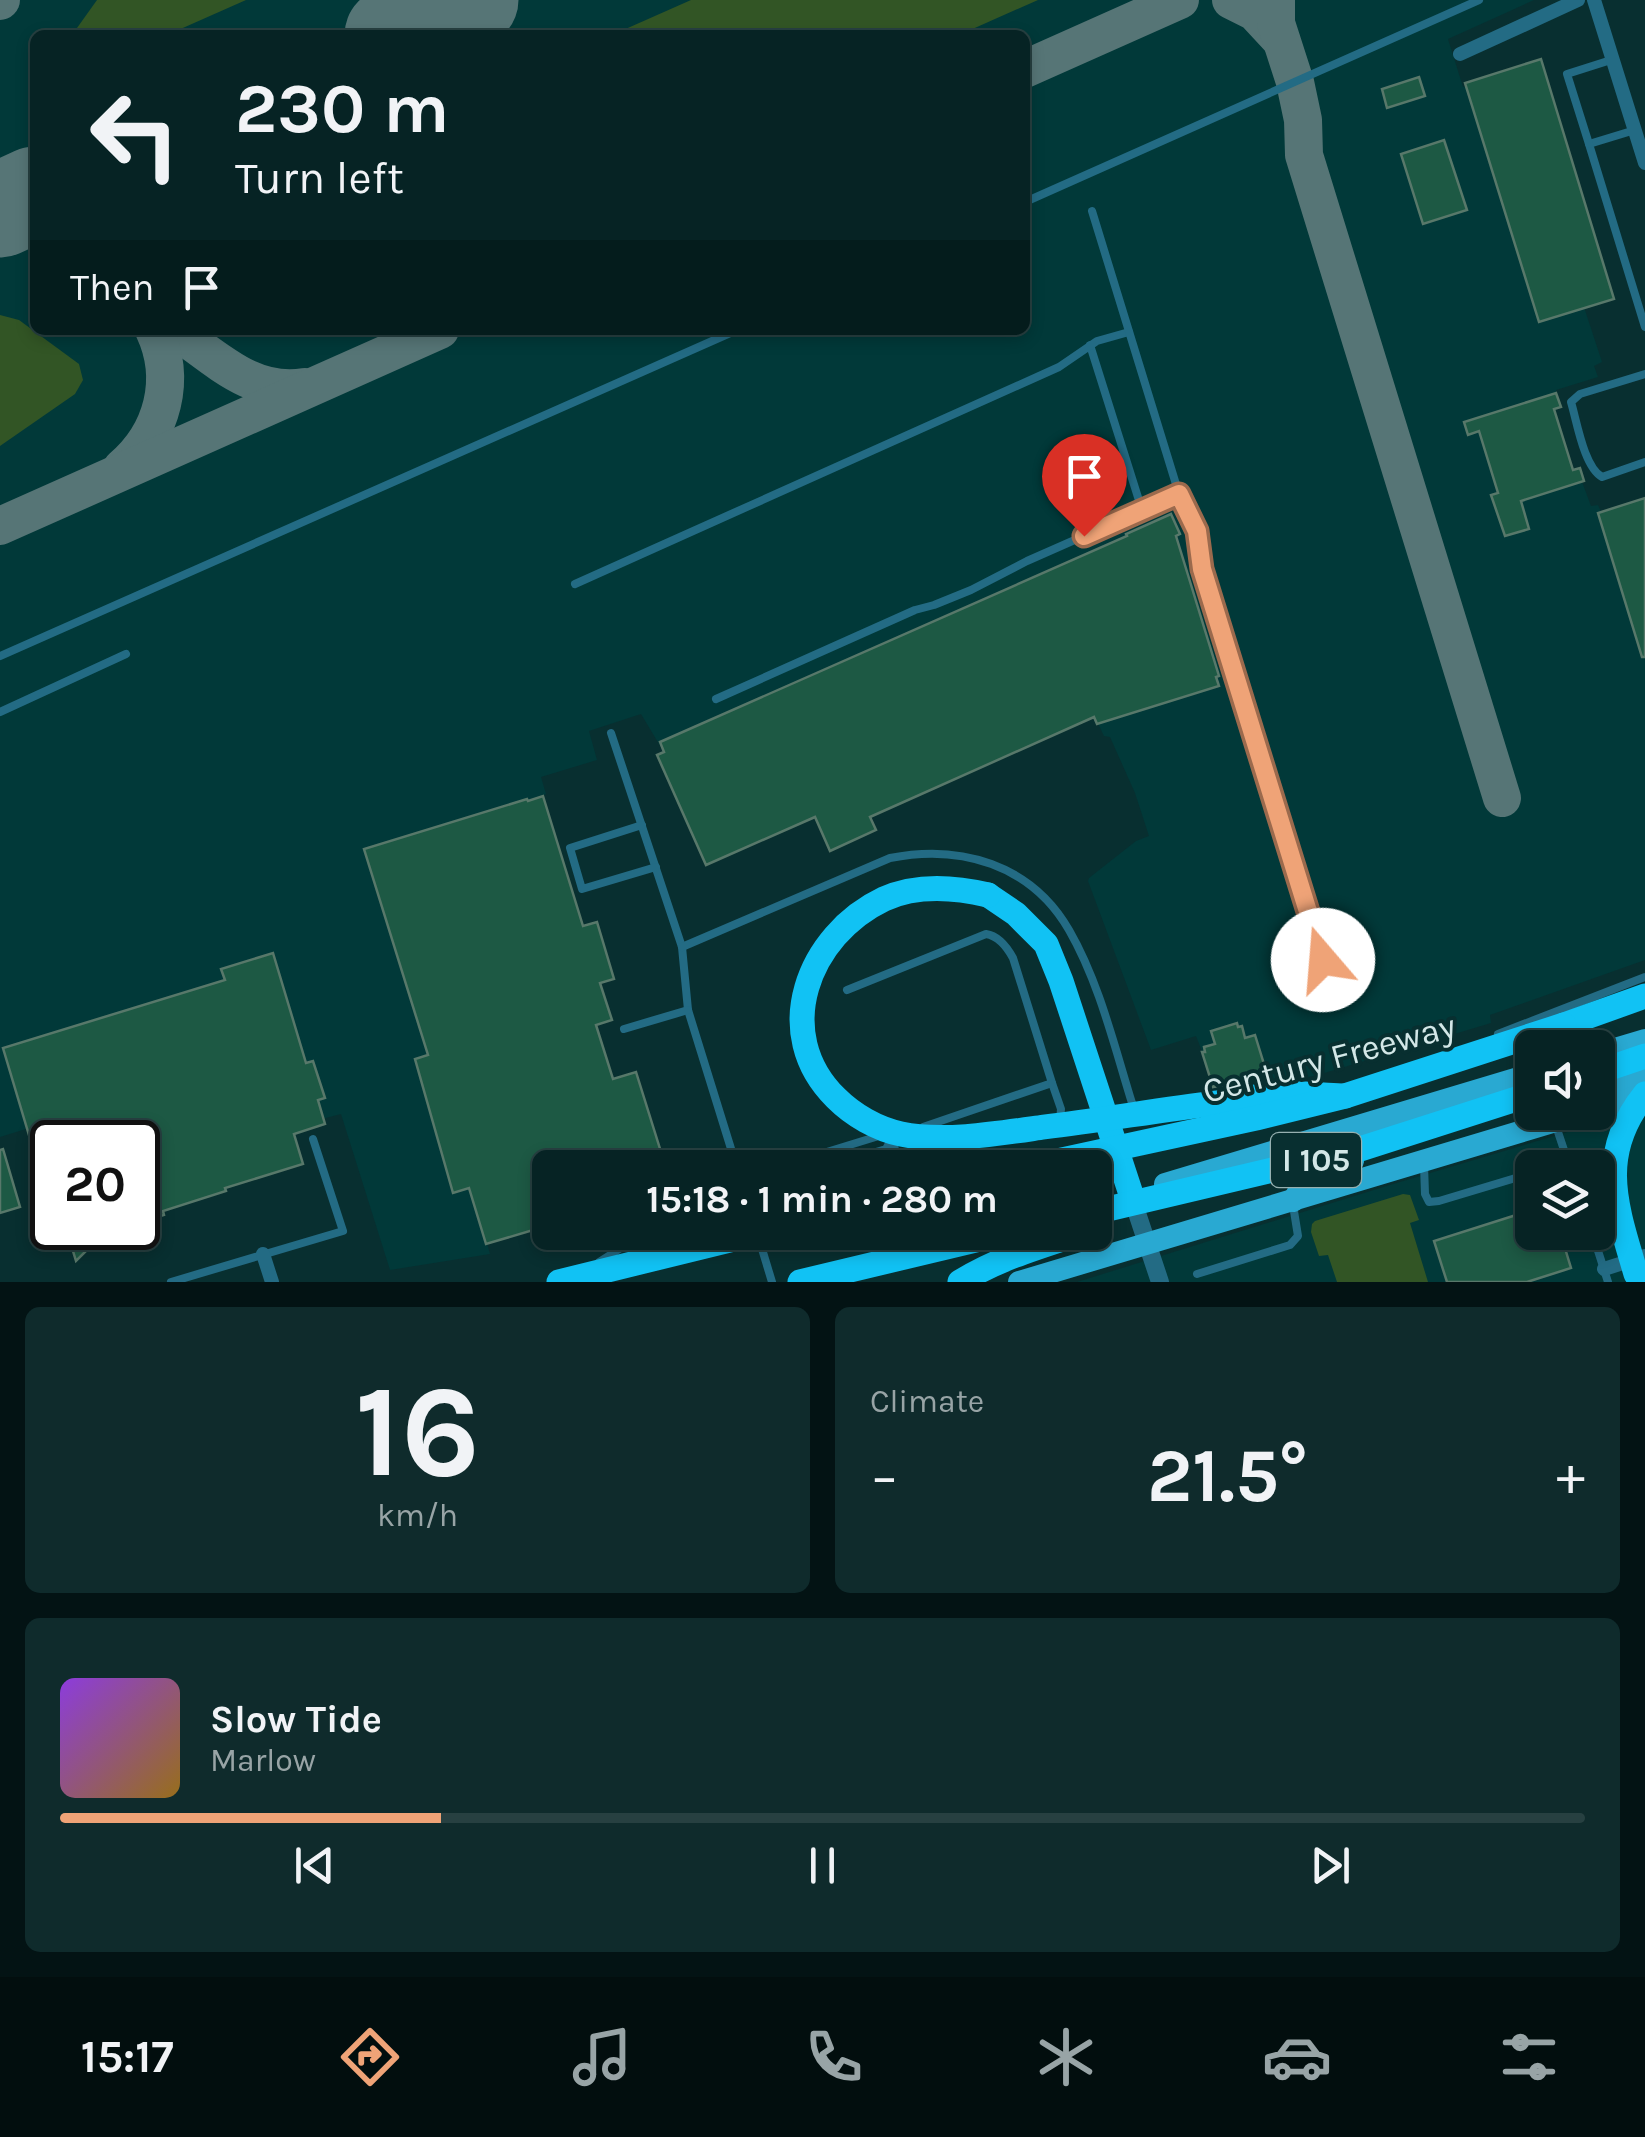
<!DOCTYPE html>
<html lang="en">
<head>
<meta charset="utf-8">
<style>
	:root { --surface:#062324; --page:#0f2b2c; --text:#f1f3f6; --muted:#98a4a6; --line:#274041; --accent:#efa377 }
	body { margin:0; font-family:Karla,sans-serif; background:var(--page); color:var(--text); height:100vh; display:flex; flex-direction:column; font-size:38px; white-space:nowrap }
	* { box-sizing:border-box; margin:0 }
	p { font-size:32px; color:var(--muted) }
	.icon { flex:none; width:55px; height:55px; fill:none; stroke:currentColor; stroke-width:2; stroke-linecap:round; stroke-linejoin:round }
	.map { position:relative; height:1282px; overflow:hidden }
	.drawer { display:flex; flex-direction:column; gap:25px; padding:25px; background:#031314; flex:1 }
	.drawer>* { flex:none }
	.banner { position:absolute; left:30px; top:30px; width:1000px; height:305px; border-radius:15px; box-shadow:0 5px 15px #0003,0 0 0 2px var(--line); background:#062324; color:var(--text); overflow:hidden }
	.tools { position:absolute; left:1515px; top:1030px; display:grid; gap:20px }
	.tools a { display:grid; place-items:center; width:100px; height:100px; border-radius:15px; background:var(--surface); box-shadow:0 5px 15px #0003,0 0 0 2px var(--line); font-size:50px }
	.speed { position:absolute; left:30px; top:1120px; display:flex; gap:20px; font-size:50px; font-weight:700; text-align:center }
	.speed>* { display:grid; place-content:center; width:130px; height:130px; border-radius:50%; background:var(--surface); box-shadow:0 5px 15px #0003,0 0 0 2px var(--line); line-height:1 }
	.speed .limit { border:5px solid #111; border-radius:15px; background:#fff; color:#111 }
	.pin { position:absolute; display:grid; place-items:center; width:85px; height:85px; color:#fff; margin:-102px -42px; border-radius:50% 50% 50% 0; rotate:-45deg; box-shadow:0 0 10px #0007 }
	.pin .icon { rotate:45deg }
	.me { position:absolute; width:110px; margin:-55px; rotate:342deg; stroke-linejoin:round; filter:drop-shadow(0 0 8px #0008) }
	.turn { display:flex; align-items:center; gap:35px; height:210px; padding:0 40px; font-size:45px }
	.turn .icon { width:130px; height:130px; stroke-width:2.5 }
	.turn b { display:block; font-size:70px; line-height:85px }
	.then { display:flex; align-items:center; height:95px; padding:0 40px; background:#0003; gap:20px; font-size:38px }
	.big { font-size:75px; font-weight:700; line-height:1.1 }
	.drawer .tile { flex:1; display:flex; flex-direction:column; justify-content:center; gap:15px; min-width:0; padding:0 35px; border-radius:15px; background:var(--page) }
	.drawer .dial { align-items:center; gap:0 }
	.dial b { font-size:130px; line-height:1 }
	.song { display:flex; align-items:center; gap:30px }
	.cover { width:120px; height:120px; border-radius:15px; background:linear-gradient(135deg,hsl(270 70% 55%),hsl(40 70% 35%)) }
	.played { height:10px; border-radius:5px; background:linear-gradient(90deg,var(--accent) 25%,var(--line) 25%) }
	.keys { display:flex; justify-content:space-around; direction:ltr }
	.heat { display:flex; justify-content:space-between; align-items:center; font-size:55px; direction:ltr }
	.drawer .tiles { flex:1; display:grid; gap:25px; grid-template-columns:1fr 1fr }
	.tile:last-child { grid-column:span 2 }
	.trip { position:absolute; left:532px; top:1150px; width:580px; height:100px; border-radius:15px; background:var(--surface); box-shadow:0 5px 15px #0003,0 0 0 2px var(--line); font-weight:700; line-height:100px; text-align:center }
	.dock { display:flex; height:160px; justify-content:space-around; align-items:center; background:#020e0e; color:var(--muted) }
	.dock .icon { width:70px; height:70px }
	.dock .on { color:var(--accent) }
	.dock b { font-size:45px; color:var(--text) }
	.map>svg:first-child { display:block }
	.built { fill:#013939; fill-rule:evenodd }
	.green { fill:#325525 }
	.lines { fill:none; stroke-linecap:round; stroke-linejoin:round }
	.taxiway { stroke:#567576; stroke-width:38 }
	.runway { stroke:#567576; stroke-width:95 }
	.building { fill:#1d5944; stroke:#58786a; stroke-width:2.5 }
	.service { stroke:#236b84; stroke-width:8 }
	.minor { stroke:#236b84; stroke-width:14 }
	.tertiary { stroke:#236b84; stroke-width:18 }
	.primary { stroke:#29a9d2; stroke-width:22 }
	.motorway { stroke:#11c2f4; stroke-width:25 }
	.motorway-bridge { stroke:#11c2f4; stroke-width:25 }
	.route-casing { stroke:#9b6a4d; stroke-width:25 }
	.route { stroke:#efa377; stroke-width:18 }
	.labels { text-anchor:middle; stroke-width:8; stroke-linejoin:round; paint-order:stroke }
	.shield { fill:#082f30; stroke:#96b0b0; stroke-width:2.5 }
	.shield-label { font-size:32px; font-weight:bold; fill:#d3e7e7 }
	.street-label { font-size:35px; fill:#d3e7e7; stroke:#082f30 }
</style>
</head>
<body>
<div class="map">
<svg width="1645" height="1282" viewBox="0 0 1645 1282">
	<rect width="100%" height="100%" fill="#082f30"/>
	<g class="built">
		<path d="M0,0H1534L1448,39L1463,87L1508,75L1602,362L1594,366L1598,377L1556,390V396L1548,400L1574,480L1581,479L1591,506L1598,505L1602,514L1645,501V960L1490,1015L1491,1023L1271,1089L1254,1038L1203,1054L1196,1036L1151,1050L1088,881L1089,878L1136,841L1149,836L1135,793L1110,737L1104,736L1087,701L665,754L641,714L589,731L597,760L541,777L546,794L542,796L544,803L487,1243L490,1254L390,1270L341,1114L318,1120L295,1046L0,1137ZM35,35H1025V330H35Z"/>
		<path d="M1645,1109V1282H1077L1390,1185ZM1532,1168H1598V1232H1532Z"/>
	</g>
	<g class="green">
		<path d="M97,0H246L167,35H72Z"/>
		<path d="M691,0H1038L959,35H612Z"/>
		<path d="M0,315L19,320L79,364L83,380L75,394L0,446Z"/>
		<path d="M1403,1194L1410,1195L1419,1220L1410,1223L1428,1282H1337L1328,1255L1319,1256L1311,1232L1312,1224L1315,1221Z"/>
	</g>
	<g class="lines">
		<g class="taxiway">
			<path d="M1231,0L1255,12L1281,40"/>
			<path d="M1276,0V23L1295,82L1303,120L1304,155L1502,798"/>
			<path d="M0,1L1,0"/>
			<path d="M1025,69L1180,0"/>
			<path d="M0,203L35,228"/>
			<path d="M175,330C216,358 252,396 305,387"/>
			<path d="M122,468C163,433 177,379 154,330"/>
			<path d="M0,526L440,330"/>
		</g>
		<g class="runway">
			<path d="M392,35L471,0"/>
			<path d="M0,210L35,194"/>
		</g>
	</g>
	<g class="building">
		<path d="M1541,59L1614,299L1539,322L1465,83Z"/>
		<path d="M1419,77L1425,96L1387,108L1382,89Z"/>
		<path d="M1444,140L1467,210L1423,224L1401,154Z"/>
		<path d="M1556,393L1561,407L1554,409L1573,470L1580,468L1584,481L1521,501L1529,529L1505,536L1491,495L1498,493L1479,431L1468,435L1464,422Z"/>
		<path d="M1645,498V657H1642L1598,513Z"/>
		<path d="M1171,514L1180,534L1176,536L1219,676L1216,677L1219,686L1097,724L1094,717L870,817L876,830L830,851L815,817L706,865L657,755L664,752L660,742L1127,536L1126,534Z"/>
		<path d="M543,796L583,926L597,922L614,979L600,983L612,1020L596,1025L613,1079L636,1072L666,1168H550V1225L486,1244L469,1188L453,1193L415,1059L428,1055L364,849L527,799L528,801Z"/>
		<path d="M273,953L306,1063L313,1061L325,1098L318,1100L325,1124L294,1134L303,1164L225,1188L226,1191L163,1211L164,1215L138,1223V1142H52V1146L34,1152L3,1048L225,980L221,969Z"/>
		<path d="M1237,1023L1238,1027L1242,1026L1245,1038L1255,1035L1267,1074L1236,1083L1213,1087L1202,1052H1205L1204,1047L1215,1044L1211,1031Z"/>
		<path d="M3,1149L20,1207L0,1213V1150Z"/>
		<path d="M1532,1210V1232H1560L1571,1268L1527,1282H1447L1434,1241Z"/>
		<path d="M66,1228H114L96,1241L76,1261Z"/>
	</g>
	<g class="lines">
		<g class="service">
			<path d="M1635,130L1589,144L1645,327"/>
			<path d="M1589,144L1567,74L1611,60"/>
			<path d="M1025,202L1479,0"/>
			<path d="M1090,345L1142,510"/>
			<path d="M1645,374L1580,394L1571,402C1577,422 1584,467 1602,477L1645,462"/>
			<path d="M1179,494L1197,531L1203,569L1334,996"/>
			<path d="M575,584L1059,367L1097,341L1129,332"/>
			<path d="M0,656L737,330"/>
			<path d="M716,699L915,610L934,605L971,590L1027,561L1179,494L1092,211"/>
			<path d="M0,712L126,654"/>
			<path d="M611,733L682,947L688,1010L737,1168"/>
			<path d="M642,825L570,848L582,889L656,867"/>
			<path d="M682,947L890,858C960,844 1031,864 1069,930C1099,982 1114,1045 1132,1103L1137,1109"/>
			<path d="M847,990L986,934C999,936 1007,947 1013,958L1052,1083L923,1127"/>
			<path d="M624,1029L688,1010"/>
			<path d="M1498,1034L1645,977"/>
			<path d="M1052,1083L1061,1109L1060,1120"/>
			<path d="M1556,1126L1570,1168"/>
			<path d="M892,1138L897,1157L906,1162L959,1148"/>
			<path d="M1424,1165L1425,1194L1429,1202L1439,1201L1532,1173"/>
			<path d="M801,1168L804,1159L882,1135"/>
			<path d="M822,1168L886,1149L892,1138"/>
			<path d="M1550,1168L1568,1162"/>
			<path d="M1592,1232L1608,1282"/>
			<path d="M759,1239L772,1282"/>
			<path d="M640,1251L665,1232"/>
			<path d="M599,1262L646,1232"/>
			<path d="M1197,1274L1290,1245L1298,1236L1293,1205"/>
			<path d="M171,1282L343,1231L313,1139"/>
		</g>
		<g class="minor">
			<path d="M1594,0L1645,163"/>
			<path d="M1460,54L1578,0"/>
			<path d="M263,1254L272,1282"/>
			<path d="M1604,1269L1645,1256"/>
		</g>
		<path class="tertiary" d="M1131,1195L1160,1282"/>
		<g class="primary">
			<path d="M1598,1054L1645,1040"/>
			<path d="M1598,1087L1645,1072"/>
			<path d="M1598,1109L1645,1094"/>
			<path d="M1165,1184L1532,1074"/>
			<path d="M1293,1201C1309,1170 1322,1171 1353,1161"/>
			<path d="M1019,1282L1586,1112"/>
		</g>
		<g class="motorway">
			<path d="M988,895L1016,914L1046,944L1061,981L1131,1194"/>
			<path d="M1564,1025L1645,996"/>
			<path d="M1598,1072L1645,1056"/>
			<path d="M960,1282C999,1258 1041,1246 1084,1232"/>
		</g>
		<g class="motorway-bridge">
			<path d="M988,895C954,887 917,884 884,899C808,935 770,1033 836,1098C853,1115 877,1129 901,1134C943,1143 1002,1133 1044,1127C1102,1120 1159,1110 1217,1103C1237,1100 1257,1096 1277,1094C1299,1093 1322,1095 1345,1096"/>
			<path d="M1025,1168L1256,1118L1345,1096L1564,1025"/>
			<path d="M1095,1212L1357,1150L1532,1094"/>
			<path d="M1636,1274C1616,1206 1596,1155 1645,1094"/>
			<path d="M559,1282L762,1232"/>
			<path d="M800,1282L1009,1232"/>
		</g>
	</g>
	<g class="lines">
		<g class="route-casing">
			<path id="route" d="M1084,536L1179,494L1197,531L1202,569L1323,960"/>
		</g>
		<use href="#route" class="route"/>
	</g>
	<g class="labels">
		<rect class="shield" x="1271" y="1133" width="90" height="54" rx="8"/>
		<g class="shield-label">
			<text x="1316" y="1171">I 105</text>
		</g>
		<g class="street-label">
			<text transform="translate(1329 1058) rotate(-15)" y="12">Century Freeway</text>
		</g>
	</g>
</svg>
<div class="tools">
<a><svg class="icon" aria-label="sound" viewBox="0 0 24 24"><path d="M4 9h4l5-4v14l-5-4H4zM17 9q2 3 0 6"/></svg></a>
<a><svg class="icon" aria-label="layers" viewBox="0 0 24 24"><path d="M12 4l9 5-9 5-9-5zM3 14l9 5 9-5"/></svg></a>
</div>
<div class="speed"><div class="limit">20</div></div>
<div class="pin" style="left:1084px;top:536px;background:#d93025"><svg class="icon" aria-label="arrive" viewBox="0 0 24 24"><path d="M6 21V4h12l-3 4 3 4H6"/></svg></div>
<svg class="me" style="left:1323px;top:960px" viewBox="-20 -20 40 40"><circle r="19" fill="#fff"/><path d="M0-13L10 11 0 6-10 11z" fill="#efa377"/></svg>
<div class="trip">15:18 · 1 min · 280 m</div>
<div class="banner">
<div class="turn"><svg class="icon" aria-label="left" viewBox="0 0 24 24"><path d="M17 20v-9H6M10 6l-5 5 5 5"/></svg><div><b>230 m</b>Turn left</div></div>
<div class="then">Then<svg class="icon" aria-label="arrive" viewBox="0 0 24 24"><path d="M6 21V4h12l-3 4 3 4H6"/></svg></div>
</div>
</div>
<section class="drawer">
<div class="tiles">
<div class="tile dial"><b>16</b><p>km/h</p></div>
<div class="tile"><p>Climate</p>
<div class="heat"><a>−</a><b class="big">21.5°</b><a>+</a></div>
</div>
<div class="tile">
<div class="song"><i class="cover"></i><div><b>Slow Tide</b><p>Marlow</p></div></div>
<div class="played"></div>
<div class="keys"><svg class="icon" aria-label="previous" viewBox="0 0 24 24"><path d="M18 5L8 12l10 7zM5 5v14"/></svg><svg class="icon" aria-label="pause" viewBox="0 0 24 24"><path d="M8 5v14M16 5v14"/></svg><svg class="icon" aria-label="next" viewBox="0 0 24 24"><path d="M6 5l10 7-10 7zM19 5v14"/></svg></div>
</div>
</div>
</section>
<nav class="dock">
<b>15:17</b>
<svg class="icon on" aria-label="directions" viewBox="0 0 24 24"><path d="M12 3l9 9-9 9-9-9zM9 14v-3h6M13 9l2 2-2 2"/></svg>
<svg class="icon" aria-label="music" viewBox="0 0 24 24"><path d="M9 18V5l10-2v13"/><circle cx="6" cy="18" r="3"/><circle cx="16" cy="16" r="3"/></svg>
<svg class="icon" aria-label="phone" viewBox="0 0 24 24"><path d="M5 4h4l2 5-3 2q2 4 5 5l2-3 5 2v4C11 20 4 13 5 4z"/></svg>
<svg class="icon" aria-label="climate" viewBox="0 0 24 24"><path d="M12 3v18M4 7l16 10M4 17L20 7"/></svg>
<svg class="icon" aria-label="car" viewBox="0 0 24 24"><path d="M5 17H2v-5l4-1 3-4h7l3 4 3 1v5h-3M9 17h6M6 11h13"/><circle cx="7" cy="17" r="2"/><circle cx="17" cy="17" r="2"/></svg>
<svg class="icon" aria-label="filters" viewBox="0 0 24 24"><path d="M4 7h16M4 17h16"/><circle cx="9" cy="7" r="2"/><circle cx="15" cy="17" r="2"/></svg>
</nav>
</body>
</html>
